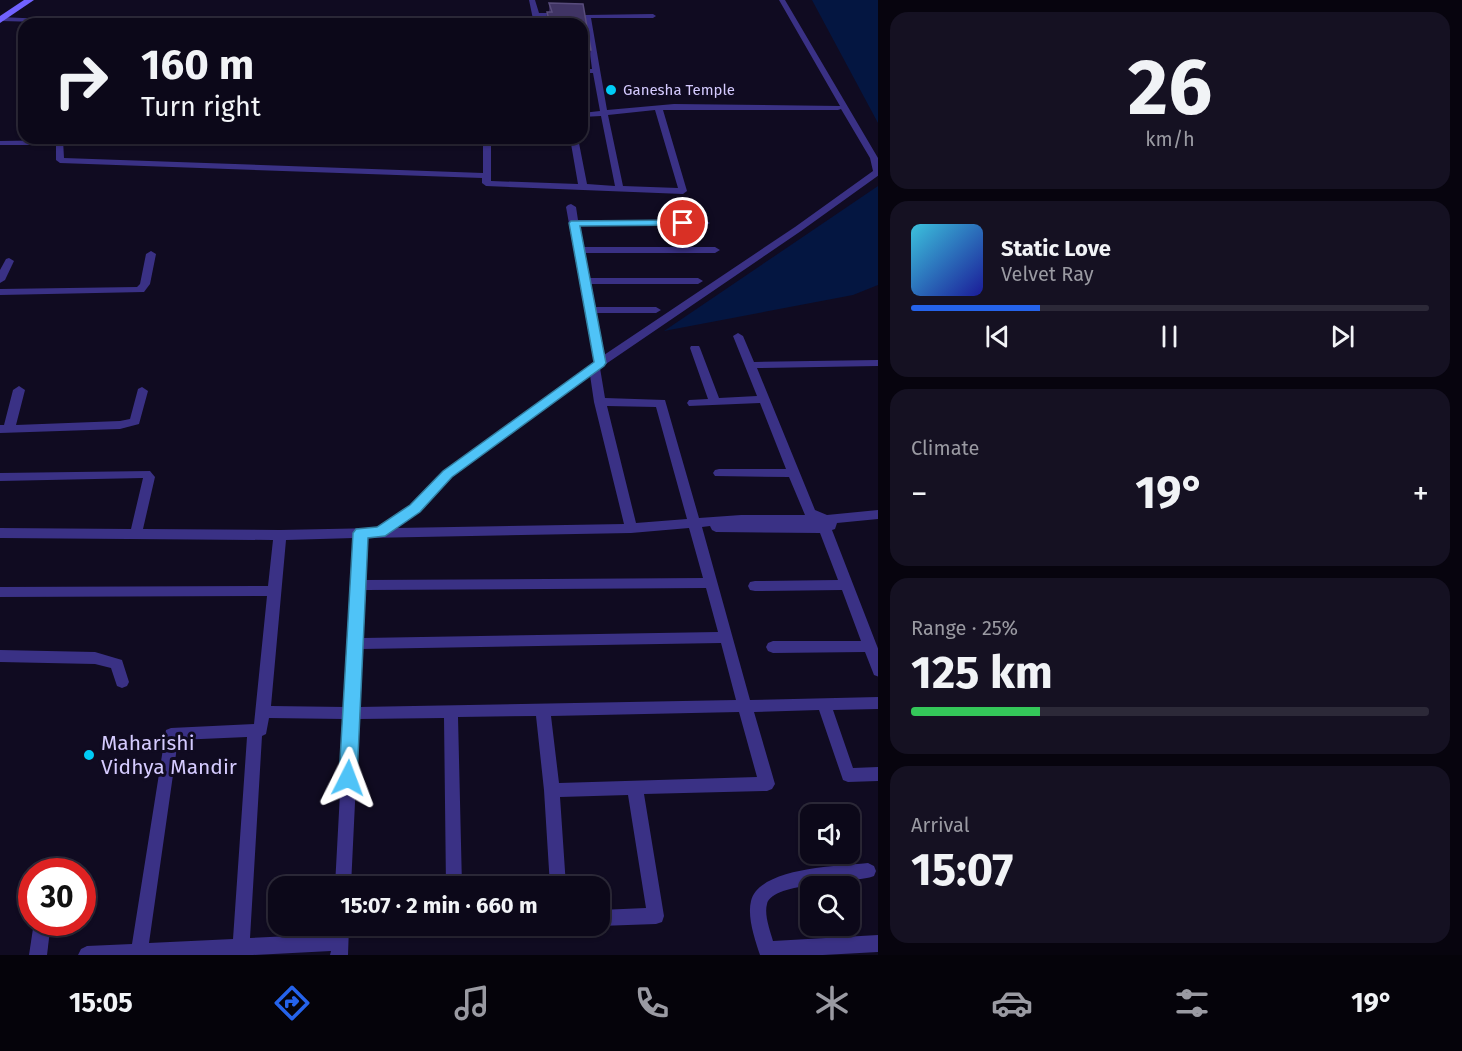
<!DOCTYPE html>
<html lang="en">
<head>
<meta charset="utf-8">
<style>
	:root { --surface:#0c0819; --page:#151122; --text:#f1f3f6; --muted:#9a9aa2; --line:#2c2938; --accent:#2563eb }
	body { margin:0; font-family:"Fira Sans",sans-serif; background:var(--page); color:var(--text); height:100vh; display:flex; flex-direction:column; font-size:22px; white-space:nowrap }
	* { box-sizing:border-box; margin:0 }
	p { font-size:20px; color:var(--muted) }
	.icon { flex:none; width:33px; height:33px; fill:none; stroke:currentColor; stroke-width:2; stroke-linecap:round; stroke-linejoin:round }
	.map { position:relative; flex:1; overflow:hidden }
	.drawer { display:flex; flex-direction:column; gap:12px; padding:12px; background:#07040e; width:584px }
	.drawer>* { flex:none }
	.hud { position:absolute; left:18px; top:18px; width:570px; height:126px; border-radius:18px; box-shadow:0 2px 4px #0004,0 0 0 2px var(--line); background:#0c0819; color:var(--text); overflow:hidden }
	.controls { position:absolute; left:800px; top:804px; display:grid; gap:12px }
	.controls a { display:grid; place-items:center; width:60px; height:60px; border-radius:12px; background:var(--surface); box-shadow:0 2px 4px #0004,0 0 0 2px var(--line); font-size:30px }
	.speed { position:absolute; left:18px; top:858px; display:flex; gap:12px; font-size:30px; font-weight:700; text-align:center }
	.speed>* { display:grid; place-content:center; width:78px; height:78px; border-radius:50%; background:var(--surface); box-shadow:0 2px 4px #0004,0 0 0 2px var(--line); line-height:1 }
	.speed .limit { border:9px solid #d22; background:#fff; color:#111 }
	.pin { position:absolute; display:grid; place-items:center; width:51px; height:51px; color:#fff; margin:-26px; border:3px solid #fff; border-radius:50%; box-shadow:0 2px 6px #0007 }
	.me { position:absolute; width:66px; margin:-33px; rotate:3deg; stroke-linejoin:round; filter:drop-shadow(0 0 4px #0008) }
	.turn { display:flex; align-items:center; gap:21px; height:126px; padding:0 24px; font-size:27px }
	.turn .icon { width:78px; height:78px; stroke-width:2.5 }
	.turn b { display:block; font-size:42px; line-height:51px }
	.big { font-size:45px; font-weight:700; line-height:1.1 }
	.drawer .tile { flex:1; display:flex; flex-direction:column; justify-content:center; gap:9px; min-width:0; padding:0 21px; border-radius:18px; background:var(--page) }
	.drawer .dial { align-items:center; gap:0 }
	.dial b { font-size:78px; line-height:1 }
	.song { display:flex; align-items:center; gap:18px }
	.cover { width:72px; height:72px; border-radius:9px; background:linear-gradient(135deg,hsl(190 70% 55%),hsl(240 70% 35%)) }
	.played { height:6px; border-radius:3px; background:linear-gradient(90deg,var(--accent) 25%,var(--line) 25%) }
	.keys { display:flex; justify-content:space-around; direction:ltr }
	.heat { display:flex; justify-content:space-between; align-items:center; font-size:33px; direction:ltr }
	.charge { height:9px; border-radius:4px; background:linear-gradient(90deg,#34c759 25%,var(--line) 0) }
	.trip { position:absolute; left:268px; top:876px; width:342px; height:60px; border-radius:18px; background:var(--surface); box-shadow:0 2px 4px #0004,0 0 0 2px var(--line); font-weight:700; line-height:60px; text-align:center }
	.menu { display:flex; height:96px; justify-content:space-around; align-items:center; background:#05030a; color:var(--muted) }
	.menu .icon { width:42px; height:42px }
	.menu .on { color:var(--accent) }
	.menu b { font-size:27px; color:var(--text) }
	main { display:flex; flex:1; min-height:0 }
	.map>svg:first-child { display:block }
	.water { fill:#041641 }
	.lines { fill:none; stroke-linecap:round; stroke-linejoin:round }
	.street { fill:#3a3185; fill-rule:evenodd }
	.secondary { fill:#7162ff; fill-rule:evenodd }
	.wall { fill:#2f2251 }
	.building { fill:#403464; stroke:#584c7c; stroke-width:1.5 }
	.route { fill:#4fc3f7; stroke:#337fa1; stroke-width:1.5 }
	.poi-dot { fill:#00ccf6; stroke:#100b21; stroke-width:2 }
	.labels { text-anchor:middle; stroke-width:6; stroke-linejoin:round; paint-order:stroke }
	.far-poi-label { font-size:15px; fill:#d5cbff; stroke:#100b21; text-anchor:start }
	.near-poi-label { font-size:21px; fill:#d5cbff; stroke:#100b21; text-anchor:start }
</style>
</head>
<body>
<main>
<div class="map">
<svg width="879" height="955" viewBox="0 0 879 955">
	<rect width="100%" height="100%" fill="#100b21"/>
	<g class="water">
		<path d="M812,0H878V123Z"/>
		<path d="M878,186V285L853,295L664,331Z"/>
	</g>
	<g class="lines">
		<g class="street">
			<path d="M529,0H535L539,13H562L565,15L562,17H540L542,24H534Z"/>
			<path d="M779,0H785L878,158L879,175L801,231L600,368L605,398L665,400L699,518L741,515H805L789,477L715,476L713,473L715,470L719,469H786L760,403L689,406L687,403L689,400L708,399L690,348L691,346H699L700,348L719,398L757,396L733,336L738,333L743,336L754,362L879,360V366L757,368L815,510L827,515L879,510V519L837,523L835,529L832,530L879,651V677L874,675L865,652L773,653L768,651L766,647L768,643L773,641H861L842,590L755,591L750,590L748,586L750,582L755,581L838,580L820,533L716,532L712,530L710,526L702,527L750,700L879,697V709L833,710L853,768L879,767V781L848,782L843,780L819,710L754,712L775,784L772,789L767,791L644,794L664,916L662,922L656,924L600,926H598H600V910L646,908L628,795L560,797L566,886H550L544,790L536,716L458,717L462,886H446L444,718L359,719L351,886H335L344,719L269,718L266,734L262,736L250,938L332,934L333,926H349L348,955H330L331,951L253,955H78L81,949L87,946L132,944L166,730L171,728L254,724L267,596L0,597V587L268,586L273,540L0,538V528L131,529L143,478L0,481V473L150,471L155,477L143,529L280,530L377,528L411,506L444,471L594,362L566,207L568,205L571,204L576,207L578,220H705L710,223L705,226H579L583,247H715L720,250L715,253H584L589,278H698L703,281L698,284H590L595,307H656L661,310L656,313H596L604,355L795,227L873,171L870,158L841,109L838,110H663L687,191L683,194L486,186L482,183V178L60,163L56,160V145H0V141L63,140L64,158L483,173V138H491V181L578,184L570,138H578L587,184L615,186L601,116L582,117V113L600,111L593,73H582V69H592L585,15L653,14L656,16L653,18H591L607,110L674,104L840,106ZM655,110L678,188L623,186L608,115ZM590,375L594,402L624,524L396,528L419,512L452,477ZM607,406L656,407L687,519L636,523ZM689,528L703,578L365,580L367,538L631,533ZM354,538L345,707L271,706L286,540ZM706,588L718,632L363,638L365,590ZM721,643L736,700L359,707L362,649ZM739,712L757,777L559,783L551,716ZM247,737L233,939L149,943L178,740Z"/>
			<path d="M0,17L113,22L117,24L1,21Z"/>
			<path d="M155,17L296,22L300,24L155,21L126,24Z"/>
			<path d="M151,251L156,254L150,284L144,292L0,295V289L137,287L140,284L146,254Z"/>
			<path d="M9,258L14,261L5,280L0,283V270L6,259Z"/>
			<path d="M19,386L25,390L16,425L120,421L130,419L138,389L142,387L148,391L139,424L120,429L0,433V425H4L13,390Z"/>
			<path d="M0,650L95,652L122,660L129,682L127,686L122,688L117,686L111,668L95,664L0,662Z"/>
			<path d="M868,863L874,866L876,871L874,876C854,884 773,881 767,904C764,915 770,930 773,941L879,935V952L823,955H760C755,940 747,917 751,901C759,867 840,866 868,863Z"/>
			<path d="M34,922H51L47,955H29Z"/>
		</g>
		<path class="secondary" d="M24,0H34L0,23V16Z"/>
	</g>
	<path class="wall" d="M549,3L583,4L591,50L589,67H582V24H546L547,12H549Z"/>
	<g class="building">
		<path d="M549,3L583,4L591,50H584L582,52V24H568L567,21L549,20L547,12H552Z"/>
		<path d="M334,22L451,24H333Z"/>
	</g>
	<path class="route" d="M683,220L687,221V225L580,226L606,363L604,366L452,477L420,512L385,536L368,538L357,778L354,784L348,786L342,784L339,778L353,533L356,529L377,527L410,505L443,471L594,362L569,223L571,221Z"/>
	<g class="poi-dot">
		<circle cx="611" cy="90" r="6"/>
		<circle cx="89" cy="755" r="6"/>
	</g>
	<g class="labels">
		<g class="far-poi-label">
			<text x="623" y="95">Ganesha Temple</text>
		</g>
		<g class="near-poi-label">
			<text x="101" y="750">Maharishi<tspan x="101" dy="24">Vidhya Mandir</tspan></text>
		</g>
	</g>
</svg>
<div class="controls">
<a><svg class="icon" aria-label="sound" viewBox="0 0 24 24"><path d="M4 9h4l5-4v14l-5-4H4zM17 9q2 3 0 6"/></svg></a>
<a><svg class="icon" aria-label="search" viewBox="0 0 24 24"><circle cx="10" cy="10" r="6"/><path d="M15 15l6 6"/></svg></a>
</div>
<div class="speed"><div class="limit">30</div></div>
<div class="pin" style="left:683px;top:223px;background:#d93025"><svg class="icon" aria-label="arrive" viewBox="0 0 24 24"><path d="M6 21V4h12l-3 4 3 4H6"/></svg></div>
<svg class="me" style="left:348px;top:778px" viewBox="-20 -20 40 40"><path d="M0-17L14 15 0 8-14 15z" fill="#4fc3f7" stroke="#fff" stroke-width="4"/></svg>
<div class="trip">15:07 · 2 min · 660 m</div>
<div class="hud">
<div class="turn"><svg class="icon" aria-label="right" viewBox="0 0 24 24"><path d="M7 20v-9h11M14 6l5 5-5 5"/></svg><div><b>160 m</b>Turn right</div></div>
</div>
</div>
<section class="drawer">
<div class="tile dial"><b>26</b><p>km/h</p></div>
<div class="tile">
<div class="song"><i class="cover"></i><div><b>Static Love</b><p>Velvet Ray</p></div></div>
<div class="played"></div>
<div class="keys"><svg class="icon" aria-label="previous" viewBox="0 0 24 24"><path d="M18 5L8 12l10 7zM5 5v14"/></svg><svg class="icon" aria-label="pause" viewBox="0 0 24 24"><path d="M8 5v14M16 5v14"/></svg><svg class="icon" aria-label="next" viewBox="0 0 24 24"><path d="M6 5l10 7-10 7zM19 5v14"/></svg></div>
</div>
<div class="tile"><p>Climate</p>
<div class="heat"><a>−</a><b class="big">19°</b><a>+</a></div>
</div>
<div class="tile"><p>Range · 25%</p><b class="big">125 km</b><div class="charge"></div></div>
<div class="tile"><p>Arrival</p><b class="big">15:07</b></div>
</section>
</main>
<nav class="menu">
<b>15:05</b>
<svg class="icon on" aria-label="directions" viewBox="0 0 24 24"><path d="M12 3l9 9-9 9-9-9zM9 14v-3h6M13 9l2 2-2 2"/></svg>
<svg class="icon" aria-label="music" viewBox="0 0 24 24"><path d="M9 18V5l10-2v13"/><circle cx="6" cy="18" r="3"/><circle cx="16" cy="16" r="3"/></svg>
<svg class="icon" aria-label="phone" viewBox="0 0 24 24"><path d="M5 4h4l2 5-3 2q2 4 5 5l2-3 5 2v4C11 20 4 13 5 4z"/></svg>
<svg class="icon" aria-label="climate" viewBox="0 0 24 24"><path d="M12 3v18M4 7l16 10M4 17L20 7"/></svg>
<svg class="icon" aria-label="car" viewBox="0 0 24 24"><path d="M5 17H2v-5l4-1 3-4h7l3 4 3 1v5h-3M9 17h6M6 11h13"/><circle cx="7" cy="17" r="2"/><circle cx="17" cy="17" r="2"/></svg>
<svg class="icon" aria-label="filters" viewBox="0 0 24 24"><path d="M4 7h16M4 17h16"/><circle cx="9" cy="7" r="2"/><circle cx="15" cy="17" r="2"/></svg>
<b>19°</b>
</nav>
</body>
</html>
